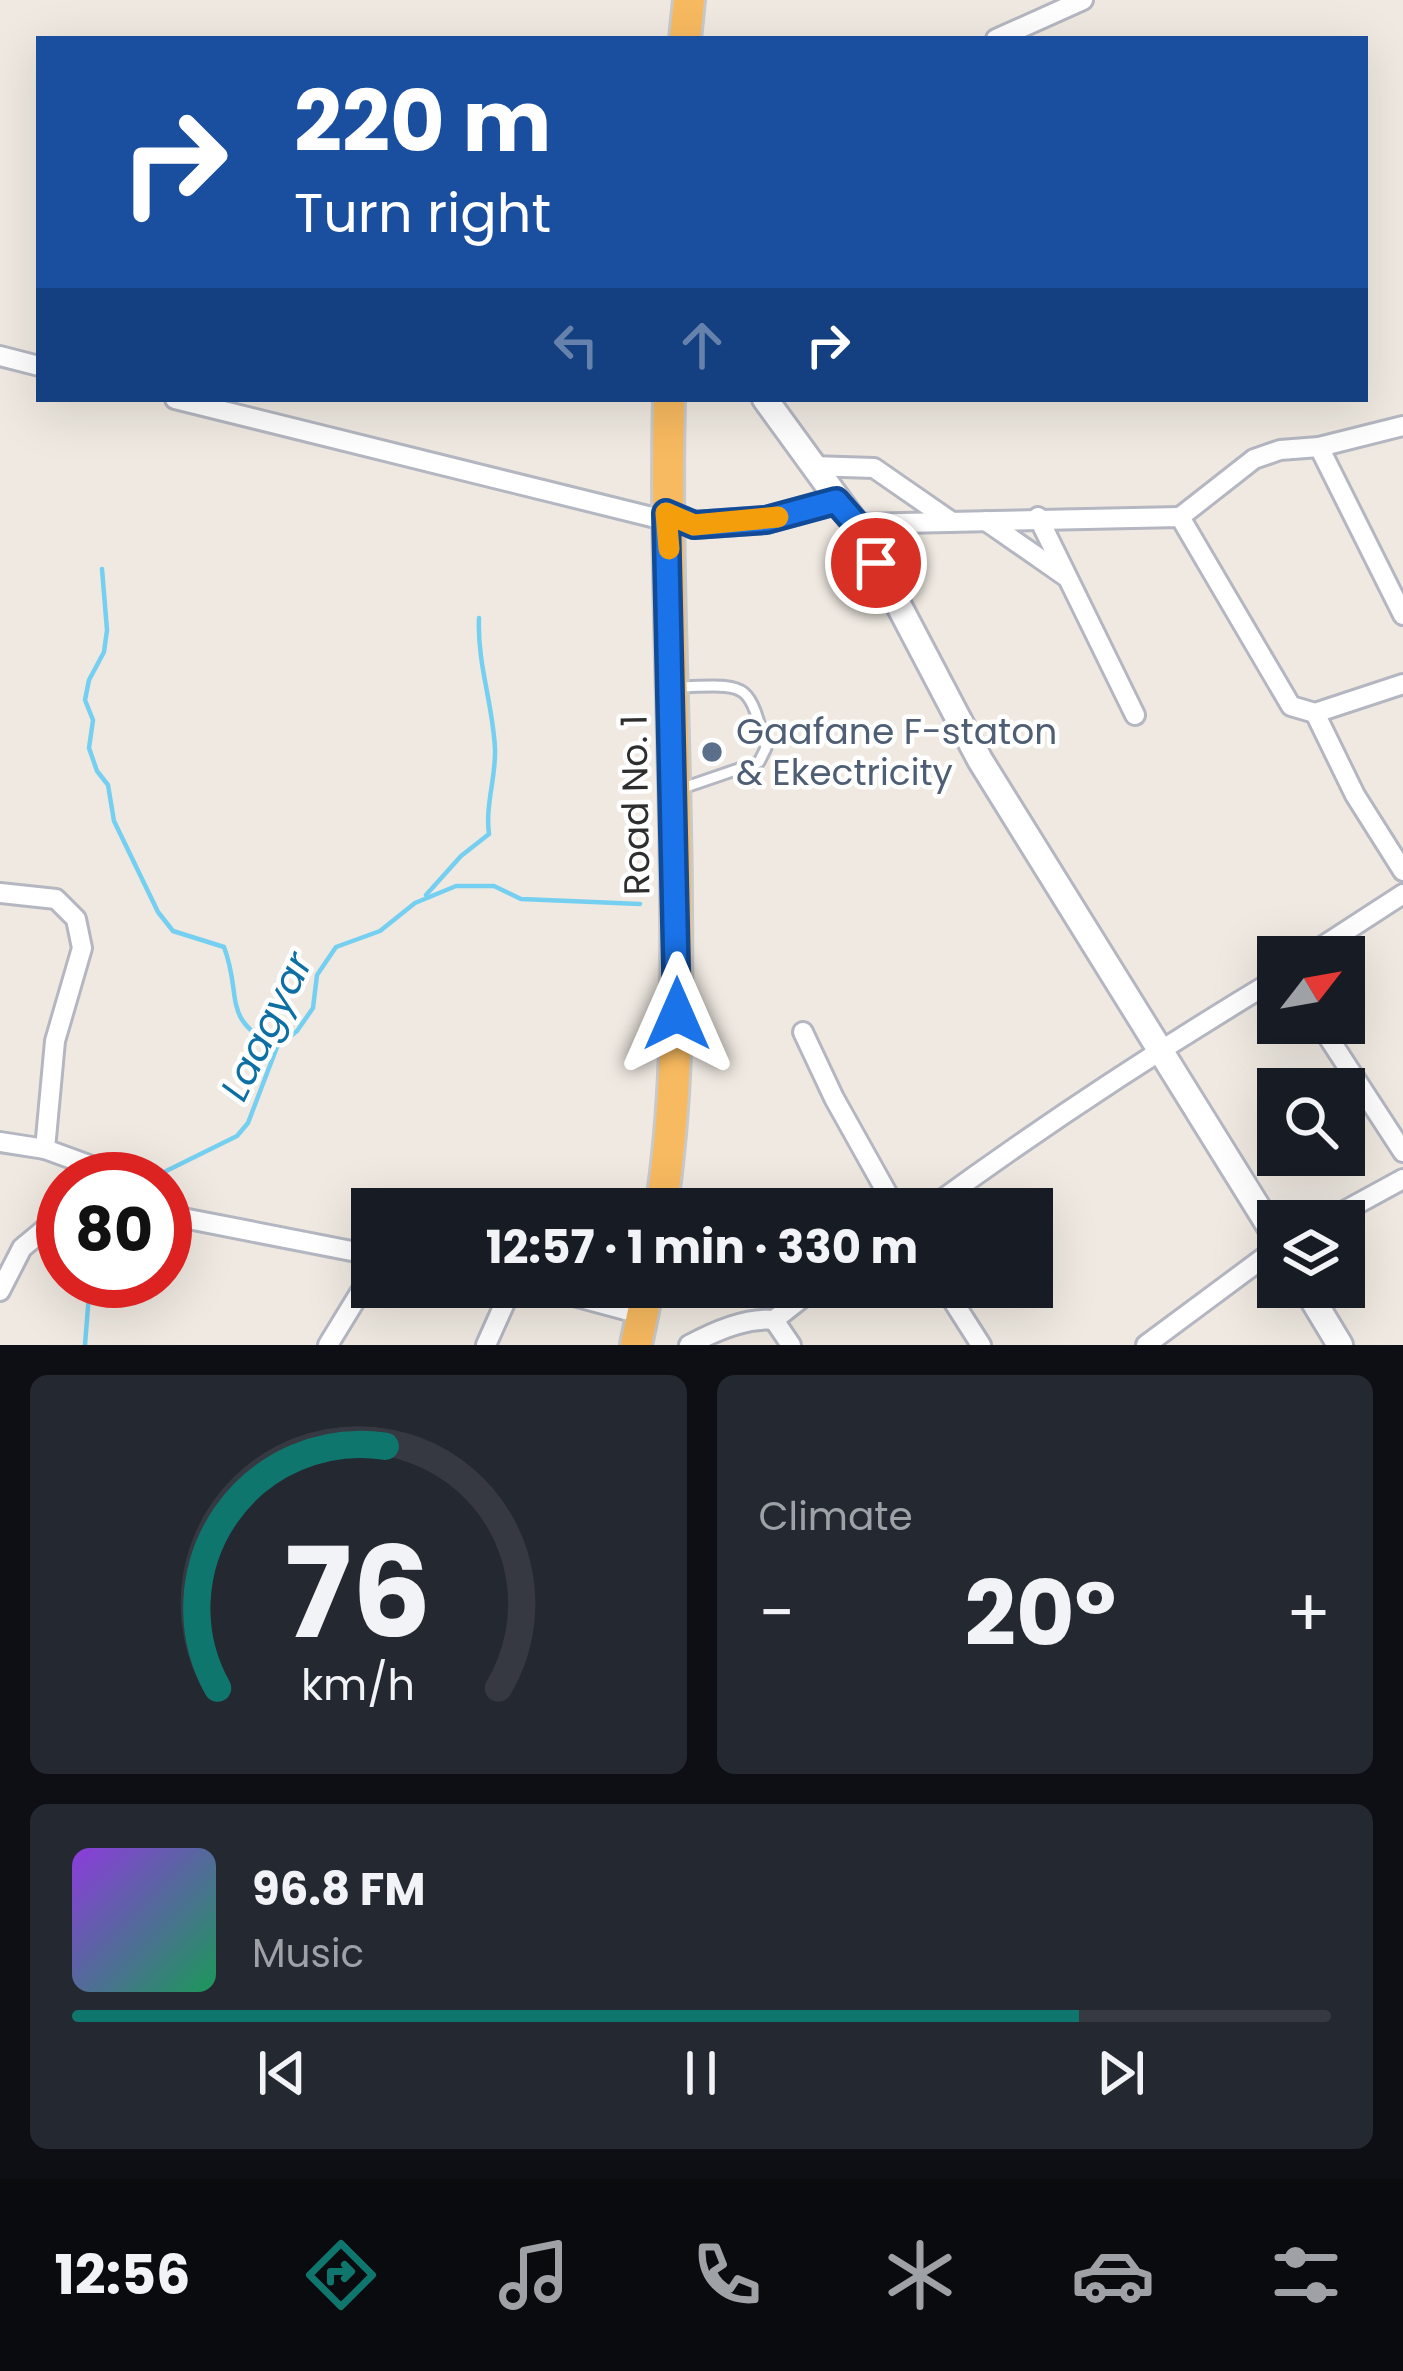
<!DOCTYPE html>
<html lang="en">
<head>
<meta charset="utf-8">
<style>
	:root { --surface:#171b24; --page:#242831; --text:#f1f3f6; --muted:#9ea1a6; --line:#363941; --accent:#0f766e }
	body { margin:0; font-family:Poppins,sans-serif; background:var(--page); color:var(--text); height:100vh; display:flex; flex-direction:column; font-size:45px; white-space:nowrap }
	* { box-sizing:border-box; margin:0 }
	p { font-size:39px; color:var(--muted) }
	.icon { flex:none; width:66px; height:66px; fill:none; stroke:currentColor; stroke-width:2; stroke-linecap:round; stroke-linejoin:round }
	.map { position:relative; height:1345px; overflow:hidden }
	.details { display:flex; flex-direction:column; gap:30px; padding:30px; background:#0d0f14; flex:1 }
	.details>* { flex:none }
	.guide { position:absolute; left:36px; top:36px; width:1332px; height:366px; border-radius:0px; box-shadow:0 12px 48px #0002; background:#1a4fa0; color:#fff; overflow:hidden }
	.needle { width:78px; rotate:59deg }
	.fabs { position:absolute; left:1257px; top:936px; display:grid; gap:24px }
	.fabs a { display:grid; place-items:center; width:108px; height:108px; border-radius:0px; background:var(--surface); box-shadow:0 12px 48px #0002; font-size:60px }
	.speed { position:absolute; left:36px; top:1152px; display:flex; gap:24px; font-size:60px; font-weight:700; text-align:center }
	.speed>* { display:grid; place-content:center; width:156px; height:156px; border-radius:50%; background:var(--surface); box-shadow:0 12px 48px #0002; line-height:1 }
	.speed .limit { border:18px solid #d22; background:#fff; color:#111 }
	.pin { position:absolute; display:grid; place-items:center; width:102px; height:102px; color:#fff; margin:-51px; border:6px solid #fff; border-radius:50%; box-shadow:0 3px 12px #0007 }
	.me { position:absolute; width:132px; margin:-66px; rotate:0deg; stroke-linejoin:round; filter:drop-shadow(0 0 9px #0008) }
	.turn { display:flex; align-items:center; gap:42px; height:252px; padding:0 60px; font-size:54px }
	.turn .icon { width:156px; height:156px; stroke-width:2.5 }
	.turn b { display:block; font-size:84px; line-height:102px }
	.lanes { display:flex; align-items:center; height:114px; padding:0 60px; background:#0003; justify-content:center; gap:60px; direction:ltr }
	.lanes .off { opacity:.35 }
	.big { font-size:90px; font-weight:700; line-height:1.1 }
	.details .widget { flex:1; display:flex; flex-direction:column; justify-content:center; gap:18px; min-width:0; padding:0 42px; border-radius:18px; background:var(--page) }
	.details .dial { align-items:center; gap:0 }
	.dial svg { height:312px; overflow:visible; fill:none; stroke:var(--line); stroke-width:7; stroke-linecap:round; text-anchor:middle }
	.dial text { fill:var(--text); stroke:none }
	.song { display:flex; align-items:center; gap:36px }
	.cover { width:144px; height:144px; border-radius:18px; background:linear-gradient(135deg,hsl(270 70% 55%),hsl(150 70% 35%)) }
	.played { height:12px; border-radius:6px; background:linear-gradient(90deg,var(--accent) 80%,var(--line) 80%) }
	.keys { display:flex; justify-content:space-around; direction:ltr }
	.heat { display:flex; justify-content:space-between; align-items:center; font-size:66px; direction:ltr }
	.details .tiles { flex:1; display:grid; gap:30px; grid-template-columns:1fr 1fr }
	.widget:last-child { grid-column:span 2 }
	.trip { position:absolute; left:351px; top:1188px; width:702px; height:120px; border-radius:0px; background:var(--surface); box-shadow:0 12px 48px #0002; font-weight:700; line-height:120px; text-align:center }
	.dock { display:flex; height:192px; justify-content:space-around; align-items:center; background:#090b0e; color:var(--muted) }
	.dock .icon { width:84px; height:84px }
	.dock .current { color:var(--accent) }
	.dock b { font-size:54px; color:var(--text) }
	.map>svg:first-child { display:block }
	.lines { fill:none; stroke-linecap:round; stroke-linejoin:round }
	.stream { stroke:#75cff0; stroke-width:4.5 }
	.service-casing { stroke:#b4b7c1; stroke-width:15 }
	.minor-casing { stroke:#b4b7c1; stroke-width:24 }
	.secondary-casing { stroke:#b4b7c1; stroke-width:30 }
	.trunk-casing { stroke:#c9c9c9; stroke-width:36 }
	.service { stroke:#fff; stroke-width:9 }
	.minor { stroke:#fff; stroke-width:18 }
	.secondary { stroke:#fff; stroke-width:24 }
	.trunk { stroke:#f8ba60; stroke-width:30 }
	.route-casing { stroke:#114b97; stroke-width:30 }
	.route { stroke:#1a73e8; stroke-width:21 }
	.slow { stroke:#f59e0b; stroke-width:21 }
	.service-dot { fill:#5c6f8a; stroke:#fff; stroke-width:4.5 }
	.labels { text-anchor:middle; stroke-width:9; stroke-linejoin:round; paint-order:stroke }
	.service-label { font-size:36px; fill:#4e5e75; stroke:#fff; text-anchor:start }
	.street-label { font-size:36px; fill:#2e2e2e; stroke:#fff }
	.water-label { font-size:39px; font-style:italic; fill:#0d6fa3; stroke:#fff }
</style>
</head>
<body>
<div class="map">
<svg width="1403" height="1345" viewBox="0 0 1403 1345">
	<rect width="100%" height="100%" fill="#efe9e1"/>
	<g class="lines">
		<g class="stream">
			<path d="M102,569L107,630L104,652L89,680L85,700L93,720L89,748L97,771L108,785L114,821L158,912L173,931L224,947C243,997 220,1019 276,1046"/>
			<path d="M426,895L461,856L489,834C485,805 496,778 495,749C493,704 477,664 479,618"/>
			<path d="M150,1179L237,1136L248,1123L277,1047L297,1031L313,1008L317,975L336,947L380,931L415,903L456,886H494L521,899L640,904"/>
			<path d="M85,1345L90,1281"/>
		</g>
		<g class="service-casing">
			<path id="service" d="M679,687C748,685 748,680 766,748L759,762L680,789"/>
		</g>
		<g class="minor-casing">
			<g id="minor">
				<path d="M996,39L1083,0"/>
				<path d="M0,356L39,366"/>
				<path d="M175,399L668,521"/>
				<path d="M1319,447L1403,615"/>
				<path d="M812,466L874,468L952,522"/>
				<path d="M1038,517L1135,715"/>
				<path d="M1180,517L1254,459L1280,450L1319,447L1403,426"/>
				<path d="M986,521L1065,576"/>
				<path d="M856,524L1180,517L1291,706L1315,713L1403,684"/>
				<path d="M1315,713L1355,795L1403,871"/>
				<path d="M0,893L56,899L76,919L82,948L55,1041L45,1149"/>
				<path d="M1306,957L1403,894"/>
				<path d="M1319,1023L1403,1152"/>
				<path d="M803,1032L834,1098L896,1209"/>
				<path d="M0,1142L45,1149L127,1179"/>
				<path d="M165,1207L183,1218L372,1255"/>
				<path d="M929,1209C1042,1126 1158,1050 1278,978"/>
				<path d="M1326,1221L1403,1179"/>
				<path d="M540,1287L644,1315"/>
				<path d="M944,1287L981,1345"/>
				<path d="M0,1291L22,1248L63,1214"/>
				<path d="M774,1320L791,1345"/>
				<path d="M328,1345L372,1273"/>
				<path d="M486,1345L512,1287"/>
				<path d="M689,1345C713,1332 746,1317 774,1320L816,1287"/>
				<path d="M1146,1345L1278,1247"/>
			</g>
		</g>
		<g class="secondary-casing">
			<g id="secondary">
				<path d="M765,399L856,524L980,760L1278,1240"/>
				<path d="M666,513L694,525L766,520L836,501"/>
				<path d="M1305,1287L1340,1345"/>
			</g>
		</g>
		<g class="trunk-casing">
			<g id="trunk">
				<path d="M685,39L689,0"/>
				<path d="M661,1209C677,1106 677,1004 676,900C675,733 665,566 669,399"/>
				<path d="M636,1345L648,1287"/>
			</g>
		</g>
		<use href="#service" class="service"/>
		<use href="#minor" class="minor"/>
		<use href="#secondary" class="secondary"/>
		<use href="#trunk" class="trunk"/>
	</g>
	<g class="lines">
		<g class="route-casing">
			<path id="route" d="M677,1014L666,513L694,525L766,520L836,501L856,524L876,563"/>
		</g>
		<use href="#route" class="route"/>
		<path class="slow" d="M669,549L666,513L694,525L778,517"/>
	</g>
	<circle class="service-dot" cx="712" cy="752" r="12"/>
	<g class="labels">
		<g class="service-label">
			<text x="736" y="744">Gaafane F-staton<tspan x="736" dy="41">&amp; Ekectricity</tspan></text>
		</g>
		<g class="street-label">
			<text transform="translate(635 805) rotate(-91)" y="13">Road No. 1</text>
		</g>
		<g class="water-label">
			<text transform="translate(266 1026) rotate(-64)" y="14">Laagyar</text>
		</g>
	</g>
</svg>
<div class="fabs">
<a><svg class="needle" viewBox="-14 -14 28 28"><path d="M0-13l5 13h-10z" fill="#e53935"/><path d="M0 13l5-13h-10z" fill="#9ea1a6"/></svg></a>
<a><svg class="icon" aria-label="search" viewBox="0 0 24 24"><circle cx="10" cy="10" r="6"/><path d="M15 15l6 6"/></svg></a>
<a><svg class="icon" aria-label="layers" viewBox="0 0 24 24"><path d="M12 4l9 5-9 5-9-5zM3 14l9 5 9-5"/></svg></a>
</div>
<div class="speed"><div class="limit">80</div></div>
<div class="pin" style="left:876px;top:563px;background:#d93025"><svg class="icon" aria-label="arrive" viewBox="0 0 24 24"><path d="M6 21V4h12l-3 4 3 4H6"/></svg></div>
<svg class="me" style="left:677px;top:1014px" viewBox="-20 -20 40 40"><path d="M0-17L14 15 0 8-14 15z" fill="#1a73e8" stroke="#fff" stroke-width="4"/></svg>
<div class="trip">12:57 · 1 min · 330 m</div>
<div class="guide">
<div class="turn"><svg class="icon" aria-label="right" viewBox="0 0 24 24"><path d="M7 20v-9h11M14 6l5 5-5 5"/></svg><div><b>220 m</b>Turn right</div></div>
<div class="lanes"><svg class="icon off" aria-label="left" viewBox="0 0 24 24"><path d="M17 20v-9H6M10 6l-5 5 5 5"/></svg><svg class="icon off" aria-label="ahead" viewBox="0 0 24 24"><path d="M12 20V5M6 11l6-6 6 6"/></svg><svg class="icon" aria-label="right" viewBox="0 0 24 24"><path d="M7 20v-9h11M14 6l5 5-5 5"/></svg></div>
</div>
</div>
<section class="details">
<div class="tiles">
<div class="widget dial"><svg viewBox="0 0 100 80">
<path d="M14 69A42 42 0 1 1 86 69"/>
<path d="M14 69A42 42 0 0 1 57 7" stroke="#0f766e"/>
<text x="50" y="56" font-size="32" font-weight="700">76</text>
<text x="50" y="72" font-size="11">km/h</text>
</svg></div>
<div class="widget"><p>Climate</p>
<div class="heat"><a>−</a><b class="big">20°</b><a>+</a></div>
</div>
<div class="widget">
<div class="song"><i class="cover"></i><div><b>96.8 FM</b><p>Music</p></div></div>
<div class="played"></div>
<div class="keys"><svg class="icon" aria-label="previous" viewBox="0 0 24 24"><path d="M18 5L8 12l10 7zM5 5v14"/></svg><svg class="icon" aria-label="pause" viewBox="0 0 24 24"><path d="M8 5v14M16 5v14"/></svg><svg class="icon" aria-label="next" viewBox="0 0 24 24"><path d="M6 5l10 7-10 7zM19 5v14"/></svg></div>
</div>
</div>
</section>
<nav class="dock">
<b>12:56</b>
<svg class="icon current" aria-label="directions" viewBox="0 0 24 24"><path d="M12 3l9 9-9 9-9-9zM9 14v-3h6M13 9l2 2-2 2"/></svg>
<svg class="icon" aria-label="music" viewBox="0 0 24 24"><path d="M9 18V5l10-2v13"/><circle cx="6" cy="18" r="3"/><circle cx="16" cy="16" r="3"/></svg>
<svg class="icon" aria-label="phone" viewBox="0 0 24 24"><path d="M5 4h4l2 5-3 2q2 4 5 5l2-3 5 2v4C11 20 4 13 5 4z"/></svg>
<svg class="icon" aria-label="climate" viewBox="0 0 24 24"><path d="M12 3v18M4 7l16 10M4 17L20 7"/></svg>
<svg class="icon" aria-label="car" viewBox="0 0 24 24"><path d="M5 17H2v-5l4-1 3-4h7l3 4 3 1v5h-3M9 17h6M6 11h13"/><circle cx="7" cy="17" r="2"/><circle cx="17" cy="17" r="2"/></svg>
<svg class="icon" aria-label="filters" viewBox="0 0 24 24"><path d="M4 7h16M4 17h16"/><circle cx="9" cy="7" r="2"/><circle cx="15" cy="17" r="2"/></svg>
</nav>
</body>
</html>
